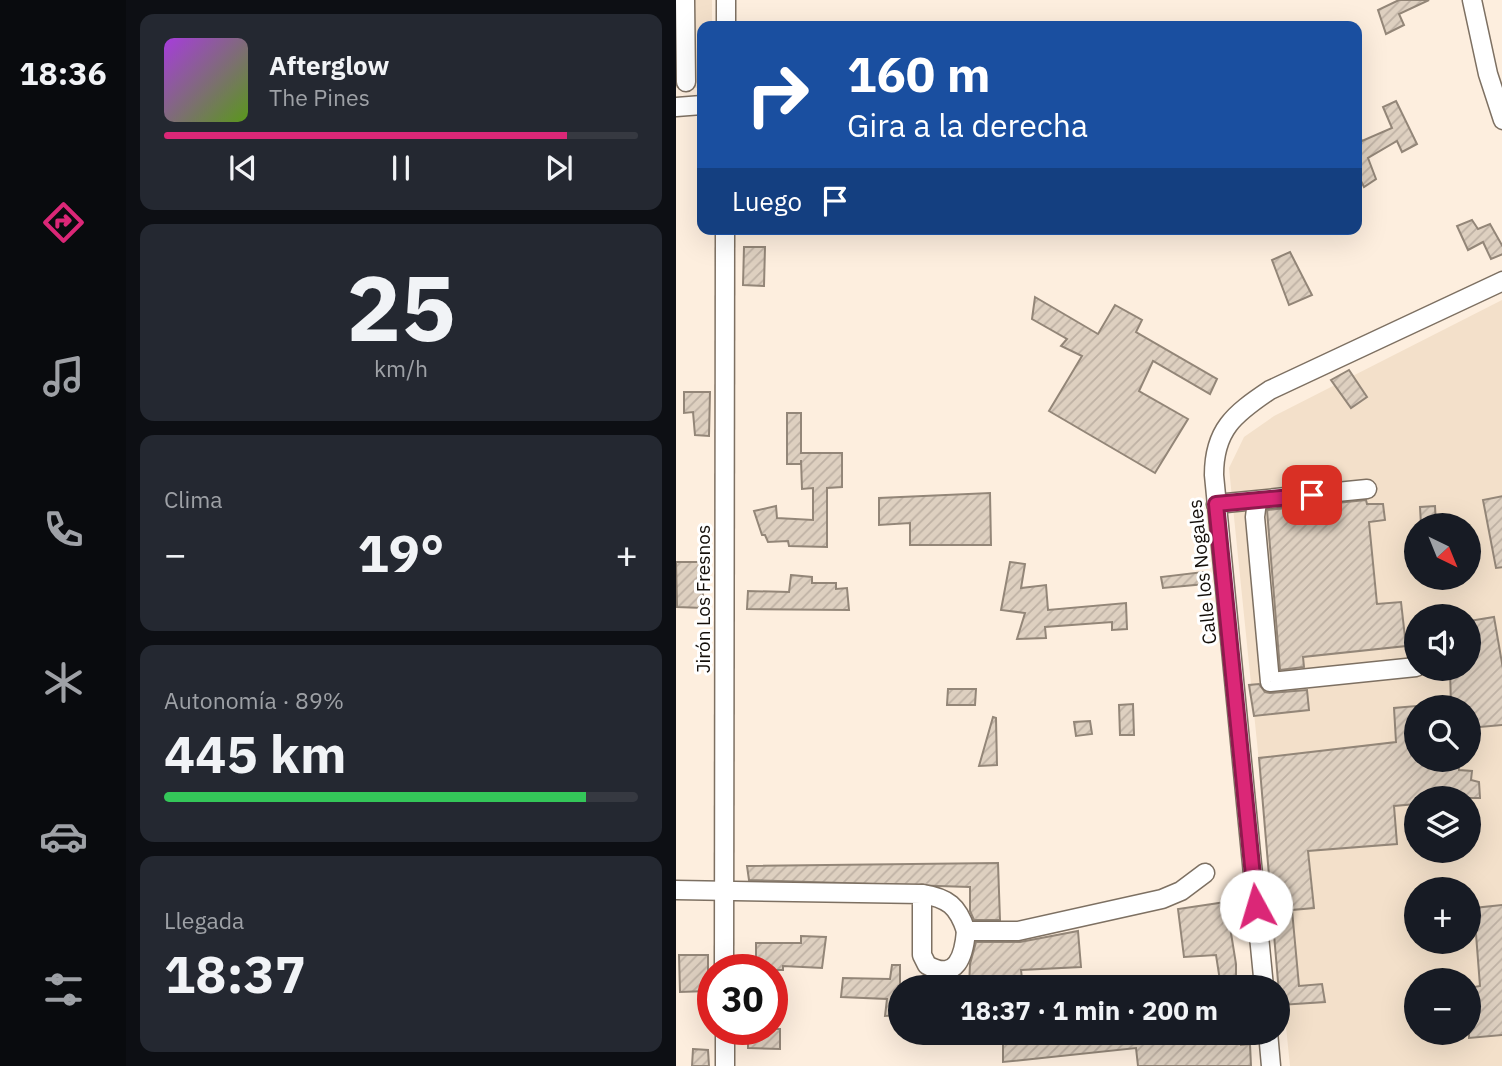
<!DOCTYPE html>
<html lang="es">
<head>
<meta charset="utf-8">
<style>
	:root { --surface:#171b24; --page:#242831; --text:#f1f3f6; --muted:#9ea1a6; --line:#363941; --accent:#db2777 }
	body { margin:0; font-family:"IBM Plex Sans",sans-serif; background:var(--page); color:var(--text); height:100vh; display:flex; flex-direction:column; font-size:26px; white-space:nowrap }
	* { box-sizing:border-box; margin:0 }
	p { font-size:23px; color:var(--muted) }
	.icon { flex:none; width:38px; height:38px; fill:none; stroke:currentColor; stroke-width:2; stroke-linecap:round; stroke-linejoin:round }
	.map { position:relative; flex:1; overflow:hidden }
	.drawer { display:flex; flex-direction:column; gap:14px; padding:14px; background:#0d0f14; width:550px }
	.drawer>* { flex:none }
	.hud { position:absolute; left:21px; top:21px; width:665px; height:214px; border-radius:14px; box-shadow:0 7px 28px #0002; background:#1a4fa0; color:#fff; overflow:hidden }
	.needle { width:46px; rotate:137deg }
	.buttons { position:absolute; left:728px; top:513px; display:grid; gap:14px }
	.buttons a { display:grid; place-items:center; width:77px; height:77px; border-radius:50%; background:var(--surface); box-shadow:0 7px 28px #0002; font-size:35px }
	.speed { position:absolute; left:21px; top:954px; display:flex; gap:14px; font-size:35px; font-weight:700; text-align:center }
	.speed>* { display:grid; place-content:center; width:91px; height:91px; border-radius:50%; background:var(--surface); box-shadow:0 7px 28px #0002; line-height:1 }
	.speed .limit { border:10px solid #d22; background:#fff; color:#111 }
	.pin { position:absolute; display:grid; place-items:center; width:60px; height:60px; color:#fff; margin:-30px; border-radius:14px; box-shadow:0 4px 10px #0006 }
	.me { position:absolute; width:77px; margin:-38px; rotate:354deg; stroke-linejoin:round; filter:drop-shadow(0 0 5px #0008) }
	.turn { display:flex; align-items:center; gap:24px; height:147px; padding:0 35px; font-size:32px }
	.turn .icon { width:91px; height:91px; stroke-width:2.5 }
	.turn b { display:block; font-size:49px; line-height:60px }
	.then { display:flex; align-items:center; height:66px; padding:0 35px; background:#0003; gap:14px; font-size:26px }
	.big { font-size:52px; font-weight:700; line-height:1.1 }
	.drawer .tile { flex:1; display:flex; flex-direction:column; justify-content:center; gap:10px; min-width:0; padding:0 24px; border-radius:14px; background:var(--page) }
	.drawer .dial { align-items:center; gap:0 }
	.dial b { font-size:91px; line-height:1 }
	.song { display:flex; align-items:center; gap:21px }
	.cover { width:84px; height:84px; border-radius:10px; background:linear-gradient(135deg,hsl(280 70% 55%),hsl(90 70% 35%)) }
	.played { height:7px; border-radius:4px; background:linear-gradient(90deg,var(--accent) 85%,var(--line) 85%) }
	.keys { display:flex; justify-content:space-around; direction:ltr }
	.heat { display:flex; justify-content:space-between; align-items:center; font-size:38px; direction:ltr }
	.charge { height:10px; border-radius:5px; background:linear-gradient(90deg,#34c759 89%,var(--line) 0) }
	.trip { position:absolute; left:212px; top:975px; width:402px; height:70px; border-radius:35px; background:var(--surface); box-shadow:0 7px 28px #0002; font-weight:700; line-height:70px; text-align:center }
	main { display:flex; flex:1; min-height:0 }
	.dock { display:flex; flex-direction:column; width:126px; justify-content:space-around; align-items:center; background:#090b0e; color:var(--muted) }
	.dock .icon { width:49px; height:49px }
	.dock .selected { color:var(--accent) }
	.dock b { font-size:32px; color:var(--text) }
	.map>svg:first-child { display:block }
	.built { fill:#f3e0ca; fill-rule:evenodd }
	.building { fill:url(#building-hatch); stroke:#938678; stroke-width:2 }
	.lines { fill:none; stroke-linecap:round; stroke-linejoin:round }
	.minor-casing { stroke:#7d7062; stroke-width:21 }
	.minor { stroke:#fff; stroke-width:18 }
	.route-casing { stroke:#8e194d; stroke-width:18 }
	.route { stroke:#db2777; stroke-width:12 }
	.labels { text-anchor:middle; stroke-width:6; stroke-linejoin:round; paint-order:stroke }
	.street-label { font-size:19px; fill:#140f0a; stroke:#fff }
</style>
</head>
<body>
<main>
<nav class="dock">
<b>18:36</b>
<svg class="icon selected" aria-label="directions" viewBox="0 0 24 24"><path d="M12 3l9 9-9 9-9-9zM9 14v-3h6M13 9l2 2-2 2"/></svg>
<svg class="icon" aria-label="music" viewBox="0 0 24 24"><path d="M9 18V5l10-2v13"/><circle cx="6" cy="18" r="3"/><circle cx="16" cy="16" r="3"/></svg>
<svg class="icon" aria-label="phone" viewBox="0 0 24 24"><path d="M5 4h4l2 5-3 2q2 4 5 5l2-3 5 2v4C11 20 4 13 5 4z"/></svg>
<svg class="icon" aria-label="climate" viewBox="0 0 24 24"><path d="M12 3v18M4 7l16 10M4 17L20 7"/></svg>
<svg class="icon" aria-label="car" viewBox="0 0 24 24"><path d="M5 17H2v-5l4-1 3-4h7l3 4 3 1v5h-3M9 17h6M6 11h13"/><circle cx="7" cy="17" r="2"/><circle cx="17" cy="17" r="2"/></svg>
<svg class="icon" aria-label="filters" viewBox="0 0 24 24"><path d="M4 7h16M4 17h16"/><circle cx="9" cy="7" r="2"/><circle cx="15" cy="17" r="2"/></svg>
</nav>
<section class="drawer">
<div class="tile">
<div class="song"><i class="cover"></i><div><b>Afterglow</b><p>The Pines</p></div></div>
<div class="played"></div>
<div class="keys"><svg class="icon" aria-label="previous" viewBox="0 0 24 24"><path d="M18 5L8 12l10 7zM5 5v14"/></svg><svg class="icon" aria-label="pause" viewBox="0 0 24 24"><path d="M8 5v14M16 5v14"/></svg><svg class="icon" aria-label="next" viewBox="0 0 24 24"><path d="M6 5l10 7-10 7zM19 5v14"/></svg></div>
</div>
<div class="tile dial"><b>25</b><p>km/h</p></div>
<div class="tile"><p>Clima</p>
<div class="heat"><a>−</a><b class="big">19°</b><a>+</a></div>
</div>
<div class="tile"><p>Autonomía · 89%</p><b class="big">445 km</b><div class="charge"></div></div>
<div class="tile"><p>Llegada</p><b class="big">18:37</b></div>
</section>
<div class="map">
<svg width="827" height="1066" viewBox="0 0 827 1066">
	<defs>
		<pattern id="building-hatch" width="6" height="6" patternUnits="userSpaceOnUse" patternTransform="scale(1.75)"><rect width="6" height="6" fill="#ded0c0"/><path d="M-1 1l2-2M0 6l6-6M5 7l2-2" fill="none" stroke="#beb1a4"/></pattern>
	</defs>
	<rect width="100%" height="100%" fill="#fdeede"/>
	<g class="built">
		<path d="M0,0H36V26H26V88H0Z"/>
		<path d="M826,300V1066H614L553,468L568,437L598,416ZM740,525H793V578H740ZM740,616H793V668H740ZM740,707H793V760H740ZM740,798H793V850H740ZM740,889H793V942H740ZM740,980H793V1032H740Z"/>
	</g>
	<g class="building">
		<path d="M723,0H753L723,14L728,25L710,34L702,10Z"/>
		<path d="M720,101L741,144L726,152L721,141L692,158L700,179L688,187L685,181L681,183V131L686,141L716,128L707,107Z"/>
		<path d="M796,220L802,229L814,224L827,247V254L815,259L807,242L792,250L781,226Z"/>
		<path d="M68,247H89L88,286L67,285Z"/>
		<path d="M614,252L636,295L613,305L596,260Z"/>
		<path d="M359,297L422,334L439,305L466,320L460,332L541,379L534,394L477,361L463,391L512,419L479,473L373,411L406,356L385,346L391,339L356,319Z"/>
		<path d="M673,370L691,397L675,408L655,380Z"/>
		<path d="M8,392H34L33,436L19,435L17,412L8,413Z"/>
		<path d="M111,413H125V453H166V487L151,488V547L113,546L112,541L92,542L89,535H86L78,511L100,506L101,518L137,520V488L126,489L125,460V464H111Z"/>
		<path d="M314,493L315,545H234V523L203,525V498Z"/>
		<path d="M827,496V567L820,568L807,500Z"/>
		<path d="M690,500L691,504H707L709,520L693,522L701,604L725,602L730,646L627,657L628,667L604,670L591,510Z"/>
		<path d="M759,506L760,525H745L744,507Z"/>
		<path d="M0,562H27V608L1,607Z"/>
		<path d="M334,562L349,564L345,588L370,585L372,610L450,603L451,629L436,630V622L369,627L370,638L341,639L349,613L325,610Z"/>
		<path d="M527,572L529,584L487,588L485,577Z"/>
		<path d="M115,575L136,577V583H160V589L171,588L173,610L71,609L72,591L113,592Z"/>
		<path d="M818,617L827,669V725L793,728V707H775L774,668H793V621Z"/>
		<path d="M583,684L589,692L594,693L631,690L633,710L578,716L573,685Z"/>
		<path d="M272,689H300L299,705H271Z"/>
		<path d="M457,704L458,735H444L443,705Z"/>
		<path d="M740,706V760H782L783,770L796,771L795,780L803,782L804,798H740V804L718,806L721,844L632,851L638,908L616,910L623,986L646,984L649,1002L604,1005L583,758L720,742L718,708Z"/>
		<path d="M317,717L320,718L321,765L303,766Z"/>
		<path d="M414,721L416,734L400,736L398,722Z"/>
		<path d="M322,863L324,920H298L294,911V887L73,880L71,866Z"/>
		<path d="M550,902L560,964V987H545L540,955L508,957L502,909Z"/>
		<path d="M827,905V1035L793,1038V988L804,986L798,908Z"/>
		<path d="M402,931L405,967L345,970L347,987H293L294,964L300,942H344Z"/>
		<path d="M125,936L150,937L146,968L107,966V970H80V943H125Z"/>
		<path d="M3,955H32V991L4,992Z"/>
		<path d="M216,965H224V1015L209,1016L211,999L165,997L167,978L214,979Z"/>
		<path d="M72,1029H104V1049L72,1048Z"/>
		<path d="M327,1032H350L351,1039L424,1032H564L565,1045L574,1044L575,1066H462L460,1048L327,1062Z"/>
		<path d="M17,1049L32,1050L33,1066H16Z"/>
	</g>
	<g class="lines">
		<g class="minor-casing">
			<g id="minor">
				<path d="M9,0L10,82"/>
				<path d="M796,0L812,74L827,120"/>
				<path d="M50,26V0"/>
				<path d="M0,107L26,105"/>
				<path d="M581,501L579,517L594,682L740,667"/>
				<path d="M540,504L691,489"/>
				<path d="M0,890L246,894V955L251,965C281,982 288,955 290,931H342L486,899L505,891L529,873"/>
				<path d="M246,894C272,898 282,906 290,931"/>
				<path d="M48,970L49,229"/>
				<path d="M588,987L538,475C538,430 558,414 594,390L827,281"/>
				<path d="M49,1029V1066"/>
				<path d="M592,1032L595,1066"/>
			</g>
		</g>
		<use href="#minor" class="minor"/>
	</g>
	<g class="lines">
		<g class="route-casing">
			<path id="route" d="M580,906L540,504L636,495"/>
		</g>
		<use href="#route" class="route"/>
	</g>
	<g class="labels">
		<g class="street-label">
			<text transform="translate(526 572) rotate(-96)" y="7">Calle los Nogales</text>
			<text transform="translate(27 599) rotate(-90)" y="7">Jirón Los Fresnos</text>
		</g>
	</g>
</svg>
<div class="buttons">
<a><svg class="needle" viewBox="-14 -14 28 28"><path d="M0-13l5 13h-10z" fill="#e53935"/><path d="M0 13l5-13h-10z" fill="#9ea1a6"/></svg></a>
<a><svg class="icon" aria-label="sound" viewBox="0 0 24 24"><path d="M4 9h4l5-4v14l-5-4H4zM17 9q2 3 0 6"/></svg></a>
<a><svg class="icon" aria-label="search" viewBox="0 0 24 24"><circle cx="10" cy="10" r="6"/><path d="M15 15l6 6"/></svg></a>
<a><svg class="icon" aria-label="layers" viewBox="0 0 24 24"><path d="M12 4l9 5-9 5-9-5zM3 14l9 5 9-5"/></svg></a>
<a>+</a>
<a>−</a>
</div>
<div class="speed"><div class="limit">30</div></div>
<div class="pin" style="left:636px;top:495px;background:#d93025"><svg class="icon" aria-label="arrive" viewBox="0 0 24 24"><path d="M6 21V4h12l-3 4 3 4H6"/></svg></div>
<svg class="me" style="left:580px;top:906px" viewBox="-20 -20 40 40"><circle r="19" fill="#fff"/><path d="M0-13L10 11 0 6-10 11z" fill="#db2777"/></svg>
<div class="trip">18:37 · 1 min · 200 m</div>
<div class="hud">
<div class="turn"><svg class="icon" aria-label="right" viewBox="0 0 24 24"><path d="M7 20v-9h11M14 6l5 5-5 5"/></svg><div><b>160 m</b>Gira a la derecha</div></div>
<div class="then">Luego<svg class="icon" aria-label="arrive" viewBox="0 0 24 24"><path d="M6 21V4h12l-3 4 3 4H6"/></svg></div>
</div>
</div>
</main>
</body>
</html>
